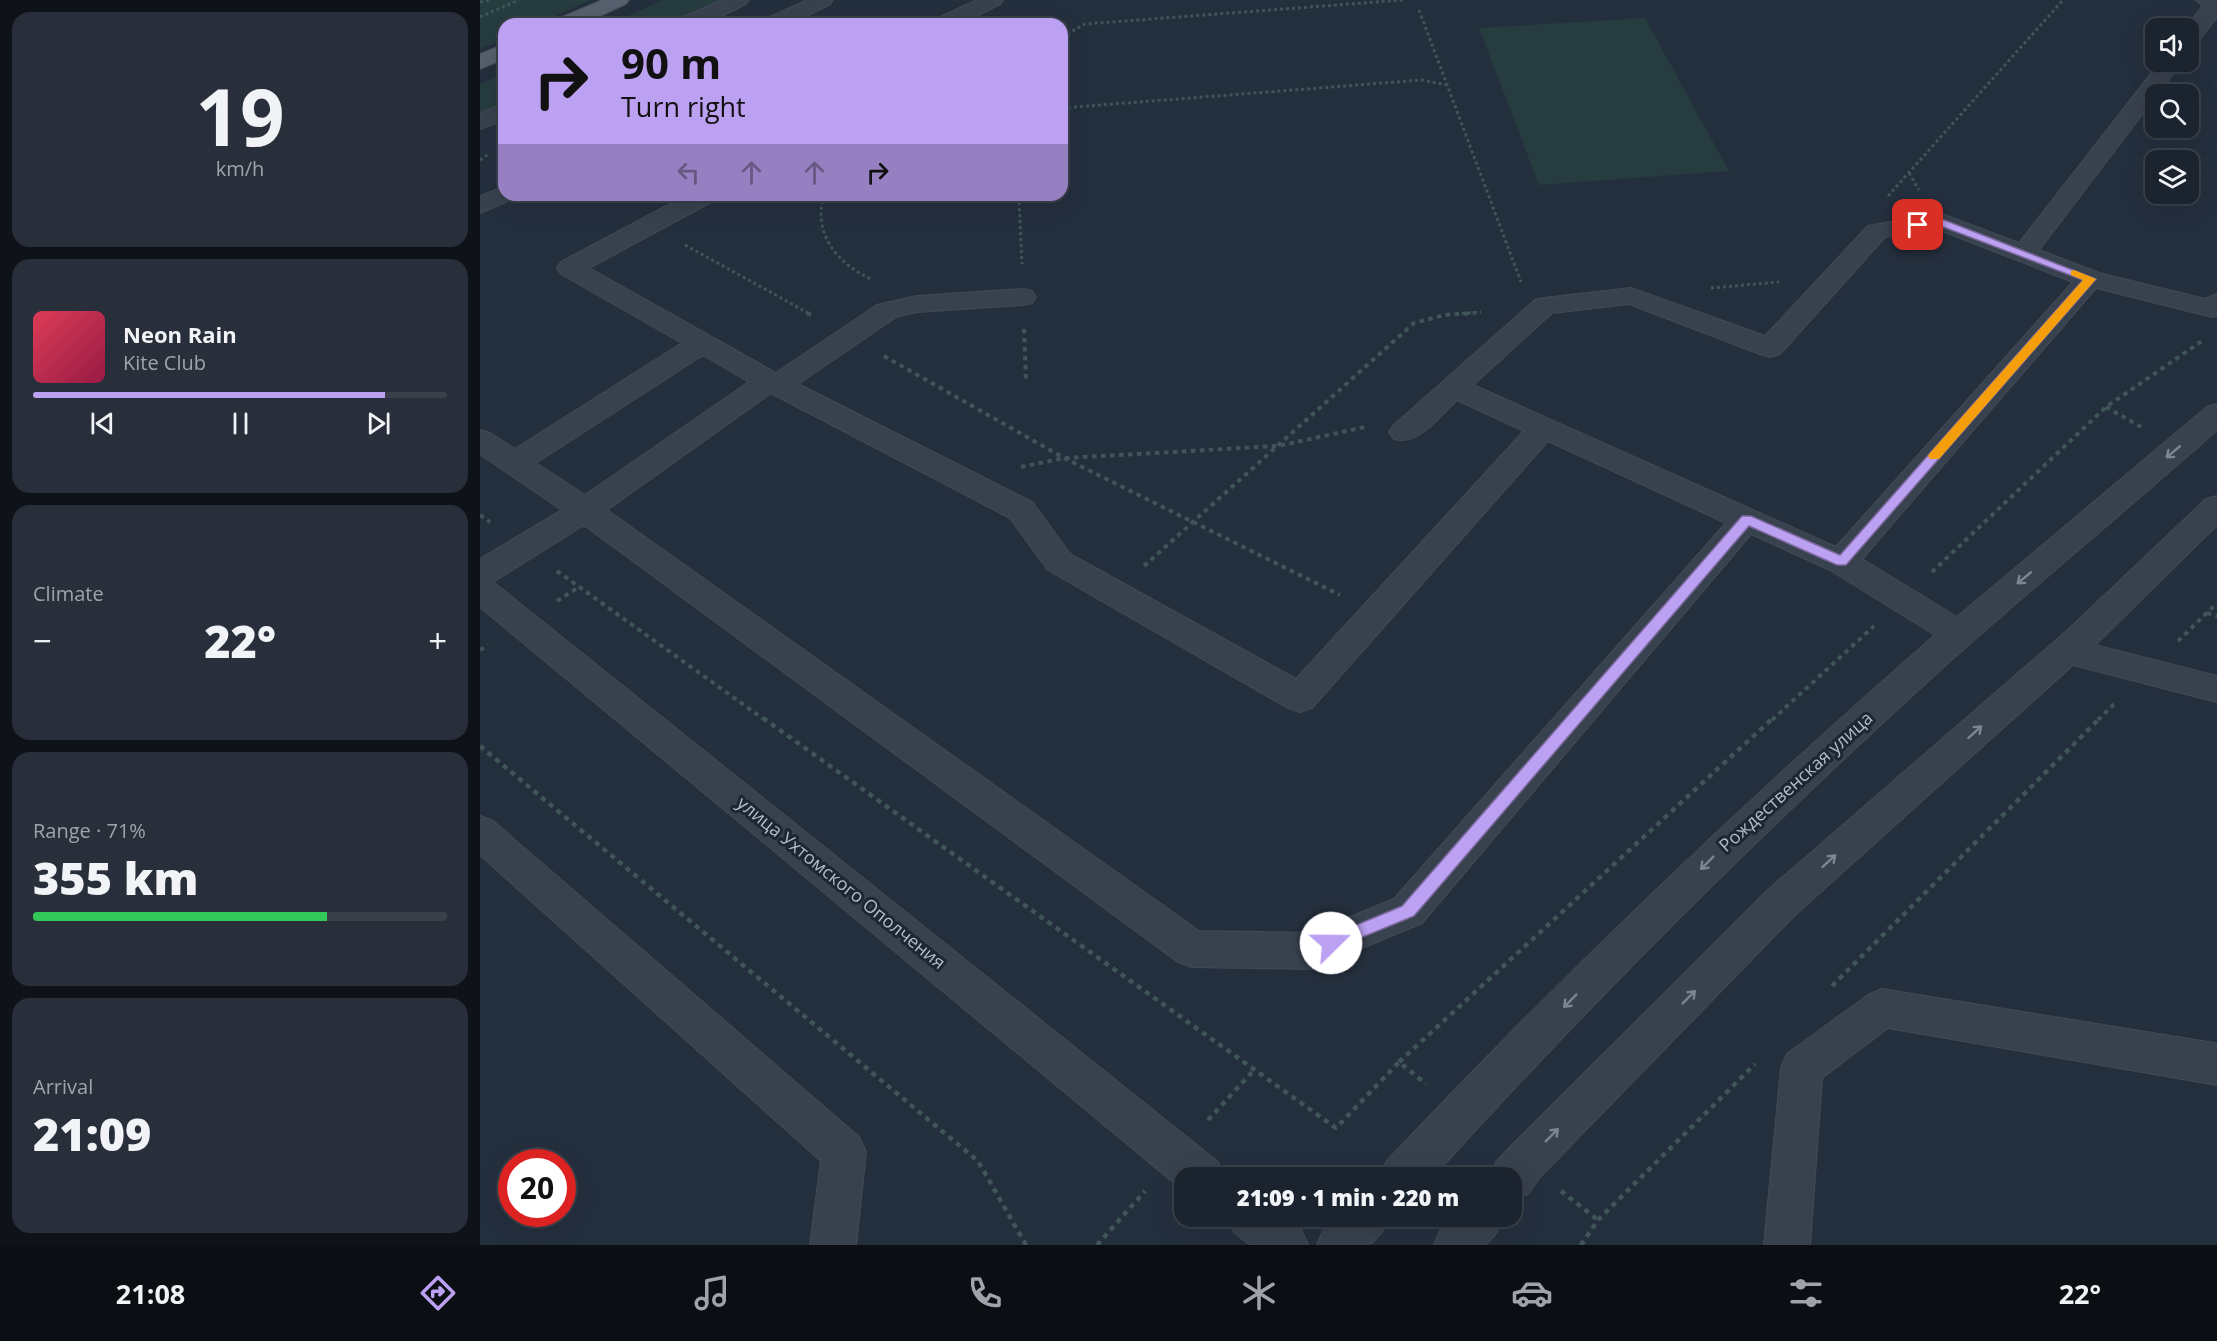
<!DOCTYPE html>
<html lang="en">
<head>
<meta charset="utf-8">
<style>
	:root { --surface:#1b232e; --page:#282f3a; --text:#f1f3f6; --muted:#a0a4aa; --line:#39404a; --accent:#bca0f2 }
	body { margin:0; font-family:"Open Sans",sans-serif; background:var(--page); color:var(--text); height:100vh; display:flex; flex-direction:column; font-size:22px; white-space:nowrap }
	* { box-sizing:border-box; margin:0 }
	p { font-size:20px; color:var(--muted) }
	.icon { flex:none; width:33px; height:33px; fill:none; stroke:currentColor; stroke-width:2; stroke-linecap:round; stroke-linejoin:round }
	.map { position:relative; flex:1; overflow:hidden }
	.details { display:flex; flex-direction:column; gap:12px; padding:12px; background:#0f1319; width:480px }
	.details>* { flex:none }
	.banner { position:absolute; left:18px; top:18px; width:570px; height:183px; border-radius:18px; box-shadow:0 6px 24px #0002,0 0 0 2px var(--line); background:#bca0f2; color:#111; overflow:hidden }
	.buttons { position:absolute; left:1665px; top:18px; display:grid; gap:12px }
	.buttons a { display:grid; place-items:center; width:54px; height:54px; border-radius:12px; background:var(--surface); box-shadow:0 6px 24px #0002,0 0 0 2px var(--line); font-size:30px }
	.speed { position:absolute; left:18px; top:1149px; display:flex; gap:12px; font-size:30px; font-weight:700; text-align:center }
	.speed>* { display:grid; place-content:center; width:78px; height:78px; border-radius:50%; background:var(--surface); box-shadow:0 6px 24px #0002,0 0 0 2px var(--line); line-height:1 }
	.speed .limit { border:9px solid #d22; background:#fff; color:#111 }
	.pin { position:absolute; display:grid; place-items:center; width:51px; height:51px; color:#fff; margin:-26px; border-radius:12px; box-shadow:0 3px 9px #0006 }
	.me { position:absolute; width:66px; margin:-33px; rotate:68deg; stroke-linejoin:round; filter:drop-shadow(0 0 4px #0008) }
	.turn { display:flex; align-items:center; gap:21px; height:126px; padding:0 24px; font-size:27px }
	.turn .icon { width:78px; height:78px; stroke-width:2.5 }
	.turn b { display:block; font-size:42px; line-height:51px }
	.lanes { display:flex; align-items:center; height:57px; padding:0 24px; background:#0003; justify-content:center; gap:30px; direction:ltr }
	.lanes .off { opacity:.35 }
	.big { font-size:45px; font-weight:800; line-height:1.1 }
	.details .card { flex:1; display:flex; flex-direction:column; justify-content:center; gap:9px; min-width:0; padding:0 21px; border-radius:18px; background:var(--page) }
	.details .dial { align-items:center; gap:0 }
	.dial b { font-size:78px; line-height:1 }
	.song { display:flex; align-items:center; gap:18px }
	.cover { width:72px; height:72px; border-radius:9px; background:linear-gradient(135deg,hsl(350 70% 55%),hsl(340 70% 35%)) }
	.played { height:6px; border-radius:3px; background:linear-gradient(90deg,var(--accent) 85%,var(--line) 85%) }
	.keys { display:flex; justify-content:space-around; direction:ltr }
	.heat { display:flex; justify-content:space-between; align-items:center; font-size:33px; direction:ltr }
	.charge { height:9px; border-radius:4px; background:linear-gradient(90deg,#34c759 71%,var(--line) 0) }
	.trip { position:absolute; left:694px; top:1167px; width:348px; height:60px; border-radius:18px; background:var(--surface); box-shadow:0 6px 24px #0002,0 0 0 2px var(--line); font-weight:800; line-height:60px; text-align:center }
	.tab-bar { display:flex; height:96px; justify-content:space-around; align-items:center; background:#0b0e12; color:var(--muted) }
	.tab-bar .icon { width:42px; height:42px }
	.tab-bar .selected { color:var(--accent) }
	.tab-bar b { font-size:27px; color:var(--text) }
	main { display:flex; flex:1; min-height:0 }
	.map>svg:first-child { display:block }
	.green { fill:#263c3f }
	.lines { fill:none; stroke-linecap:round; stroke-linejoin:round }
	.minor-casing { stroke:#414a57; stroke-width:2 }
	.major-casing { stroke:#414a57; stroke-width:2 }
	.path-far2 { stroke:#3f5557; stroke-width:3; stroke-dasharray:3 3; stroke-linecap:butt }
	.path-far1 { stroke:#3f5557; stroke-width:4; stroke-dasharray:4.5 4.5; stroke-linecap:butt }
	.path { stroke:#3f5557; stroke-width:4.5; stroke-dasharray:5 5; stroke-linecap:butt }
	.minor { fill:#38414e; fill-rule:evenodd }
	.major { fill:#56606e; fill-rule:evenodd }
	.oneway { stroke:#7c8592 }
	.route { fill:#bca0f2; stroke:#7a689d; stroke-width:1.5 }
	.slow { fill:#f59e0b }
	.labels { text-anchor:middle; stroke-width:6; stroke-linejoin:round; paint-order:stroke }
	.street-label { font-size:18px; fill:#b4bcc9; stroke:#1d2633 }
</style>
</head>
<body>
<main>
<section class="details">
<div class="card dial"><b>19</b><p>km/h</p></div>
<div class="card">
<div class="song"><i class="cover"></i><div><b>Neon Rain</b><p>Kite Club</p></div></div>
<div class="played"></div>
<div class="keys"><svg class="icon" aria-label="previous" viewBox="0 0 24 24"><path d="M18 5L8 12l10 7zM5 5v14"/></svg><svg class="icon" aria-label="pause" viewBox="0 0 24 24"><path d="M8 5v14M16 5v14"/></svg><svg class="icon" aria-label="next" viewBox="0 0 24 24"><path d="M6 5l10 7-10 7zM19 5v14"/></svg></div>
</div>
<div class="card"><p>Climate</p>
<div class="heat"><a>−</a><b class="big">22°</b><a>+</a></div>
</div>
<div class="card"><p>Range · 71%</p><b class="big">355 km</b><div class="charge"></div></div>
<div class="card"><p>Arrival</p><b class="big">21:09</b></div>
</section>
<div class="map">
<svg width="1737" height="1245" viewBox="0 0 1737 1245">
	<rect width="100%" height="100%" fill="#242f3e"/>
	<g class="green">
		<path d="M0,0H111L57,24H24V39L0,49Z"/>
		<path d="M183,0H246L195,24H130Z"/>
		<path d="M1165,18L1249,171L1059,185L999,28Z"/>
		<path d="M24,73V104L0,115V84Z"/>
	</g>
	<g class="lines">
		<g class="minor-casing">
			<g id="minor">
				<path d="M242,0H269L266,4L225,24H197L200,19Z"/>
				<path d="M327,0H353L350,4L311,24H283L286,19Z"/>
				<path d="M497,0H523L520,4L481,24H453L456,19Z"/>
				<path d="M1716,0H1737V17L1716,44L1708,45V28H1705L1723,6Z"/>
				<path d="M1680,62H1702L1559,250L1619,273L1725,299L1737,294V316L1732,317L1616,288L1382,559L1477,617L1727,407L1737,404V430C1645,512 1549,590 1457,673C1281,833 1112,1001 952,1178H900L906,1162C1080,977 1264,802 1455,635L1350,570L1271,534L942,923L832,969L712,967L698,962L104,525L13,582L738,1162L744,1178H705V1192L0,607V559L82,510L0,454V430L10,433L35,449L202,343L81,274L77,268L81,262L207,195H238L235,200L109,268L296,373L397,305L437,296L543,289L552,291L556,297L552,303L543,305L437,312L416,317L318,384L552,502L590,554L816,679L1044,431L977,400C960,416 939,446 914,439L909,432L914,425L1055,300L1064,298L1151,288L1285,336L1388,226L1459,213L1539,243ZM1457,229L1593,282L1356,547L993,385L1072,313L1149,304L1280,354L1290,357L1300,354L1405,237ZM223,355L269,382L105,495L56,463ZM291,393L530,518L568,570L808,708L820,712L832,708L1068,441L1246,523L914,899L831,933L719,931L127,510Z"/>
				<path d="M24,104V120L0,129V113Z"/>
				<path d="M24,187V195H36L33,199L0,213V196Z"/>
				<path d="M1737,496V525L1615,645L1737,676V702L1593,665L1316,914L1060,1177L1048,1194L1032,1200V1178H1010L1016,1162L1030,1147L1288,890L1589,629L1726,499Z"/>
				<path d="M0,816L13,821L379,1137L386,1152L376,1245H330L341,1161L0,855Z"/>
				<path d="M1402,989L1734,1043L1737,1044V1085L1408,1028L1342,1078L1330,1245H1284L1301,1068L1307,1054L1388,995Z"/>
				<path d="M748,1216H806L821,1229L828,1245H770L754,1232Z"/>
				<path d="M855,1216H908L902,1232L890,1245H837L844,1229Z"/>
				<path d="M972,1216H1023L1017,1232L1006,1245H954L961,1229Z"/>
			</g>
		</g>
		<g class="major-casing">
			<g id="major">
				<path d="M122,0H149L146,4L103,24H74L77,19Z"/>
				<path d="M24,44V59L0,69V54Z"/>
			</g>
		</g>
		<g class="path-far2">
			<path d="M0,2L9,0"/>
			<path d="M939,10L1041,282"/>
			<path d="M0,17L39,0"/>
			<path d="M582,37L605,24L923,0"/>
			<path d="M582,108L942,80L967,85"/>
			<path d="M0,160L10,153"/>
			<path d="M1429,173L1439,190"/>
			<path d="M344,195C332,234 358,264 391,279"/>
			<path d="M530,195L539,201L542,264"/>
			<path d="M1408,196L1583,0"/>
			<path d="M205,245L330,314"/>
			<path d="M1231,288L1299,282"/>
			<path d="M976,314L1001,312"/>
		</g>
		<g class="path-far1">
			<path d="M327,313L335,317"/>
			<path d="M544,329L546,381"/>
			<path d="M404,356L584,458L860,595"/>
			<path d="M1626,407L1663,428"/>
			<path d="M541,467L584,458L798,446L885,427"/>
			<path d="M0,515L10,522"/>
			<path d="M664,566L934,323L964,315L995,313"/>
			<path d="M77,571L285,720"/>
			<path d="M1452,572L1626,407L1722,341"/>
			<path d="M77,601L99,587"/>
			<path d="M1727,613L1737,616"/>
			<path d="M1698,641L1737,603"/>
			<path d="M0,650L8,645"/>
			<path d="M1292,720L1394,626"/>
			<path d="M1618,720L1635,703"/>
		</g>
		<g class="path">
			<path d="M283,718L856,1128L919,1062L946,1084"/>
			<path d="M0,746L498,1161L546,1245"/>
			<path d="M1352,986L1620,718"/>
			<path d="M919,1062L1293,718"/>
			<path d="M728,1120L774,1070"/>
			<path d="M1081,1191L1118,1220"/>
			<path d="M617,1245L665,1191"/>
			<path d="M1101,1245L1118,1220L1275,1064"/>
		</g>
		<use href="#minor" class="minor"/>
		<use href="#major" class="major"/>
	</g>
	<defs><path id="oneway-shaft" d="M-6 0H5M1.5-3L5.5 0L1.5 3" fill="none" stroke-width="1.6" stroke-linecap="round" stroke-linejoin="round" transform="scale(1.5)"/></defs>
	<g class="oneway">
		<use href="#oneway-shaft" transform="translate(1693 452) rotate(140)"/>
		<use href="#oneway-shaft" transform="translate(1544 578) rotate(140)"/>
		<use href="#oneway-shaft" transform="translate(1495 732) rotate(-42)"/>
		<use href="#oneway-shaft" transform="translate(1349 861) rotate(-42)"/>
		<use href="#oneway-shaft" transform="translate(1227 863) rotate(135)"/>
		<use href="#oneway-shaft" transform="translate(1209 997) rotate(-45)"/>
		<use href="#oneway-shaft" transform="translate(1090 1001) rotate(135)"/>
		<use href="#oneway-shaft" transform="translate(1072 1135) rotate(-45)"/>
	</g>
	<path class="route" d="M1459,218L1616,279L1366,565H1357L1269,526L934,916L851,950L845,948L843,943L845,938L922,906L1262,516H1271L1360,555L1603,280L1458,225L1438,228L1433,225Z"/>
	<path class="slow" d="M1594,270L1616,279L1459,459H1450L1448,456L1450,453L1603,280L1591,275V271Z"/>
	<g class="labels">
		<g class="street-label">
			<text transform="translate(1316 782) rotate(-42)" y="6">Рождественская улица</text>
			<text transform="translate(361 883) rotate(39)" y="6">улица Ухтомского Ополчения</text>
		</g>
	</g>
</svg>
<div class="buttons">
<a><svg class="icon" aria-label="sound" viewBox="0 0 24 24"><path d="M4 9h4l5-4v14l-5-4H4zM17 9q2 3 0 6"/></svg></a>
<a><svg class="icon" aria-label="search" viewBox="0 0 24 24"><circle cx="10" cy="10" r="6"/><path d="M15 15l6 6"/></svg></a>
<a><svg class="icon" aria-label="layers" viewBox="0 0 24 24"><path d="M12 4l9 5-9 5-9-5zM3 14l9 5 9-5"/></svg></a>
</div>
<div class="speed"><div class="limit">20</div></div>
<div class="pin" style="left:1438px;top:225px;background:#d93025"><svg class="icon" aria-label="arrive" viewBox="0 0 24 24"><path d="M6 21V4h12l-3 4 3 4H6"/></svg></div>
<svg class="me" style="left:851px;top:943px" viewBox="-20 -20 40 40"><circle r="19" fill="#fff"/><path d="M0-13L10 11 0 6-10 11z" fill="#bca0f2"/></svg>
<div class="trip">21:09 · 1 min · 220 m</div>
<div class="banner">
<div class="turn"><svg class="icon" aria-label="right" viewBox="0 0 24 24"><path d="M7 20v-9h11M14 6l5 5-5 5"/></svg><div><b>90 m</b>Turn right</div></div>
<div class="lanes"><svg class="icon off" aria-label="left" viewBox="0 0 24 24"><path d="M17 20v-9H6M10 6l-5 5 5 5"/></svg><svg class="icon off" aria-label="ahead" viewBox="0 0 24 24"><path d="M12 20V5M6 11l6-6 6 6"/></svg><svg class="icon off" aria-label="ahead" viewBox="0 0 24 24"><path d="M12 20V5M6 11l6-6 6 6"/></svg><svg class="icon" aria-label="right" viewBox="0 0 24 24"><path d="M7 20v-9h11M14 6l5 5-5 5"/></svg></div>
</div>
</div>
</main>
<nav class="tab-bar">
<b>21:08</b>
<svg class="icon selected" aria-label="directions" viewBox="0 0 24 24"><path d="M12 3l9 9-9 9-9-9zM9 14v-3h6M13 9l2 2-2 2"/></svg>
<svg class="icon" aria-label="music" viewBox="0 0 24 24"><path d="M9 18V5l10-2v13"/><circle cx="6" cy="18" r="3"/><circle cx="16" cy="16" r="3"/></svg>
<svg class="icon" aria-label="phone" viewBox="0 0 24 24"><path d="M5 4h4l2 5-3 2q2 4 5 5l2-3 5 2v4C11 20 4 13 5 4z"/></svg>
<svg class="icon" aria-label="climate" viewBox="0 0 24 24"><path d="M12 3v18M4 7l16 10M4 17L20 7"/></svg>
<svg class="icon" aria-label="car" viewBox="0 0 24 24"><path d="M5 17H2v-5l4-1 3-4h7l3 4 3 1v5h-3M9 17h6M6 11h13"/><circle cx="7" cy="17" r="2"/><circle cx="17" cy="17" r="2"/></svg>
<svg class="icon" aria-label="filters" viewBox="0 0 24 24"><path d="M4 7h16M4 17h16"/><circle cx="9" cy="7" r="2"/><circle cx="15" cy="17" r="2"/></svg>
<b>22°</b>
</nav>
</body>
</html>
